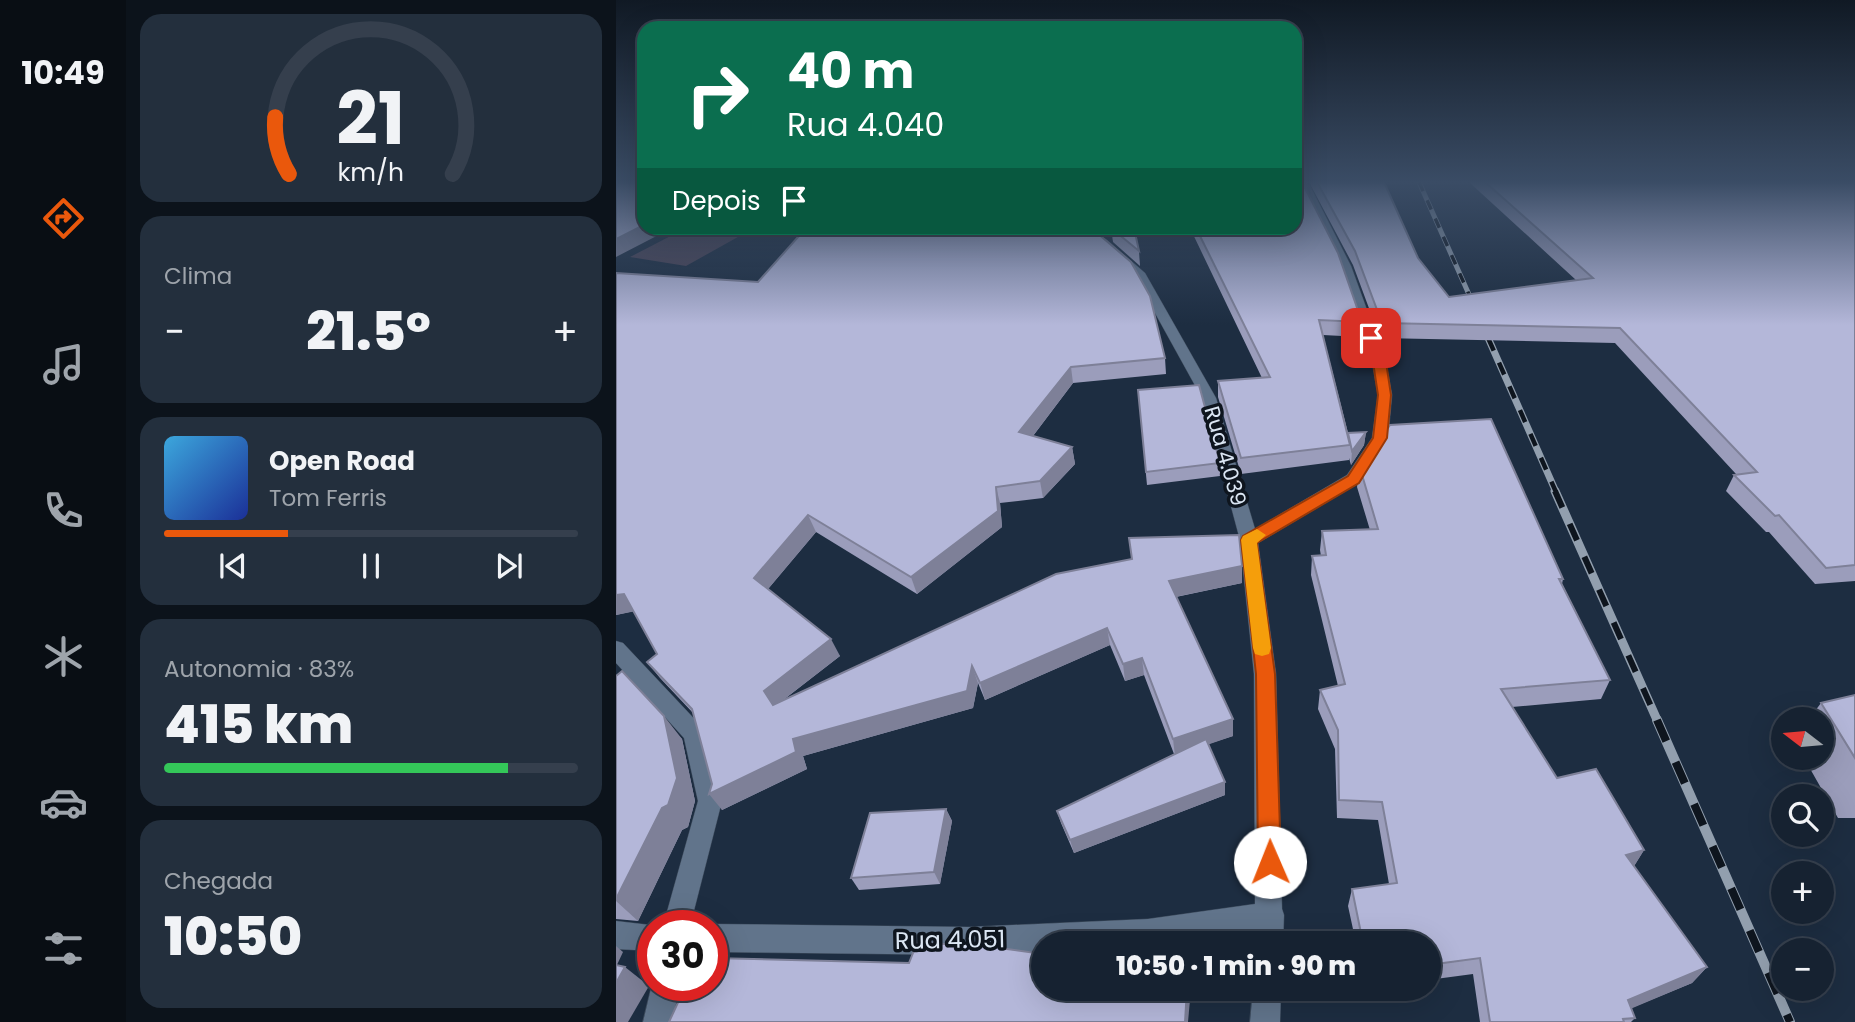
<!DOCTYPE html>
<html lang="pt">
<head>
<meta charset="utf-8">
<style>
	:root { --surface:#162231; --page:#232f3d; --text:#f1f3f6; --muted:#9ea4ab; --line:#353f4d; --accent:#ea580c }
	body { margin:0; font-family:Poppins,sans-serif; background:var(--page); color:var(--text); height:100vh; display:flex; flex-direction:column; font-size:26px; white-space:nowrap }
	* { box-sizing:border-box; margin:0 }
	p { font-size:23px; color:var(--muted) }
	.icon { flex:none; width:38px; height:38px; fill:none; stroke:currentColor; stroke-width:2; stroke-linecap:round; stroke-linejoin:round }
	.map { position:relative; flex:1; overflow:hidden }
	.sheet { display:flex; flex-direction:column; gap:14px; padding:14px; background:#0c131b; width:490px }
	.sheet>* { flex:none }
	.top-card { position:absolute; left:21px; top:21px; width:665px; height:214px; border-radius:21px; box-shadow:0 7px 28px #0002,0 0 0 2px var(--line); background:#0b6e4f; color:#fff; overflow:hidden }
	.needle { width:46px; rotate:286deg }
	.controls { position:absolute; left:1155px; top:707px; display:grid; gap:14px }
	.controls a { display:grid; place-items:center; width:63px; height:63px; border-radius:50%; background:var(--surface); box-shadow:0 7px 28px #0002,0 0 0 2px var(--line); font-size:35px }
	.speed { position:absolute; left:21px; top:910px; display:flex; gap:14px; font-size:35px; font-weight:700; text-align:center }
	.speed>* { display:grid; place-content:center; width:91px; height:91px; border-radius:50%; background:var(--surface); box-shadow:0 7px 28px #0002,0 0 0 2px var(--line); line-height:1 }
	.speed .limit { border:10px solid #d22; background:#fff; color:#111 }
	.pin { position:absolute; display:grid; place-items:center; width:60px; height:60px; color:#fff; margin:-30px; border-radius:14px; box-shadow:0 4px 10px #0006 }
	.me { position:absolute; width:77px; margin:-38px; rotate:359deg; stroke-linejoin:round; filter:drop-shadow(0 0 5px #0008) }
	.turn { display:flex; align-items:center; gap:24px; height:147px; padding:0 35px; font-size:32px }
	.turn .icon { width:91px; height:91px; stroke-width:2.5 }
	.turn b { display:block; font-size:49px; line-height:60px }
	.then { display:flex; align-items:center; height:66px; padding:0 35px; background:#0003; gap:14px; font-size:26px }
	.big { font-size:52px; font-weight:800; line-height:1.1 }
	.sheet .card { flex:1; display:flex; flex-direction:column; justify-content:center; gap:10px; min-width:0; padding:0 24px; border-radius:21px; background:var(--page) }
	.sheet .dial { align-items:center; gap:0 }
	.dial svg { height:182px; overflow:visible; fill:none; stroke:var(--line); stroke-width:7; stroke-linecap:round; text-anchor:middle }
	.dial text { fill:var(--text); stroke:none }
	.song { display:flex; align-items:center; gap:21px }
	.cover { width:84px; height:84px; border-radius:10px; background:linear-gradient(135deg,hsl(200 70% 55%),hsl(230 70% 35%)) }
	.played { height:7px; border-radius:4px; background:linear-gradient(90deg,var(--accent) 30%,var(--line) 30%) }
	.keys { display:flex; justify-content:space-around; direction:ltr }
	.heat { display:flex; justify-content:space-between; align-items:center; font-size:38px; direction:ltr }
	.charge { height:10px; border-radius:5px; background:linear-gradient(90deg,#34c759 83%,var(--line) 0) }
	.trip { position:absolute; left:415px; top:931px; width:410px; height:70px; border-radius:35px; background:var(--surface); box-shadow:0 7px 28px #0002,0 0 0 2px var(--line); font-weight:800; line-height:70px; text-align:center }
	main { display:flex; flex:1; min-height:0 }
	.menu { display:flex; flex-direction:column; width:126px; justify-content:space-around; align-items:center; background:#090e14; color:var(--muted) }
	.menu .icon { width:49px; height:49px }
	.menu .current { color:var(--accent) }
	.menu b { font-size:32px; color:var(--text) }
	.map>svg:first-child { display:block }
	.green { fill:#4c4456 }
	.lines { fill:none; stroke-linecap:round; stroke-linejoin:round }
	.minor-casing { stroke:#3d4b5c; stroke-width:1 }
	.minor { fill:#61748b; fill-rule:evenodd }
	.rail-far3-casing { stroke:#929fae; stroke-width:5 }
	.rail-far2-casing { stroke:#929fae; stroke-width:7 }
	.rail-far1-casing { stroke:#929fae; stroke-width:9 }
	.rail-casing { stroke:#929fae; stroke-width:10 }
	.rail-far3 { stroke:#0e151e; stroke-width:3.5; stroke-dasharray:10; stroke-linecap:butt }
	.rail-far2 { stroke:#0e151e; stroke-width:4.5; stroke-dasharray:13; stroke-linecap:butt }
	.rail-far1 { stroke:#0e151e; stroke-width:6; stroke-dasharray:18; stroke-linecap:butt }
	.rail { stroke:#0e151e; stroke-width:8; stroke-dasharray:23; stroke-linecap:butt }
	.wall { fill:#9b9dbb }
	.shaded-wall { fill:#7e8098 }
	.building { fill:#b4b7d9; stroke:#7e8098; stroke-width:2 }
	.route { fill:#ea580c; stroke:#983908; stroke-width:2 }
	.slow { fill:#f59e0b }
	.labels { text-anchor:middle; stroke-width:7; stroke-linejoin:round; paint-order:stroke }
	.street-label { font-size:21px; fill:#dbe6f3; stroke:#0e151e }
	.near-street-label { font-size:24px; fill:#dbe6f3; stroke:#0e151e }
</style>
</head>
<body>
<main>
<nav class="menu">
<b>10:49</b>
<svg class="icon current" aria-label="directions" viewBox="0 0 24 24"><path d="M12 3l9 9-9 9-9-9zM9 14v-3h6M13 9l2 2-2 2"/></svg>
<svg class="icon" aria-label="music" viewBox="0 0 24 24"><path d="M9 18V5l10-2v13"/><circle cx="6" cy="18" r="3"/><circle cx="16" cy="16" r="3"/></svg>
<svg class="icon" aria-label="phone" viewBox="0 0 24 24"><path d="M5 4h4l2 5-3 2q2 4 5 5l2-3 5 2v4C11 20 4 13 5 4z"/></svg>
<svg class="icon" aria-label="climate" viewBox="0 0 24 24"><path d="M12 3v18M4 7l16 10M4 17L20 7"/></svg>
<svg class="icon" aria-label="car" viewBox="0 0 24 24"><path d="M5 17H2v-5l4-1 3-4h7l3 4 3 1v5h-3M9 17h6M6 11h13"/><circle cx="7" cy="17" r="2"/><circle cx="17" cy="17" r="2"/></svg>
<svg class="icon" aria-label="filters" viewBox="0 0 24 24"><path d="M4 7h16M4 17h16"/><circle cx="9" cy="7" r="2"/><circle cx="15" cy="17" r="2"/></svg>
</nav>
<section class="sheet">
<div class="card dial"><svg viewBox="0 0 100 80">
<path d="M14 69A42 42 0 1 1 86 69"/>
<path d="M14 69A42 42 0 0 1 8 44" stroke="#ea580c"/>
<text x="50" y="56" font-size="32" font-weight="700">21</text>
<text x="50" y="72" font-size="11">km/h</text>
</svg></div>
<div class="card"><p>Clima</p>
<div class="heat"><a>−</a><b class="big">21.5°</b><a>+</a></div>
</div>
<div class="card">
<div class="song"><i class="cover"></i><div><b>Open Road</b><p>Tom Ferris</p></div></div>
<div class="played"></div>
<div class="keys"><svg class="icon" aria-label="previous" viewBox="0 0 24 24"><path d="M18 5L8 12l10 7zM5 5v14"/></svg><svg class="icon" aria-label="pause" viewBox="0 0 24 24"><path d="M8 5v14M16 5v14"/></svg><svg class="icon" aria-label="next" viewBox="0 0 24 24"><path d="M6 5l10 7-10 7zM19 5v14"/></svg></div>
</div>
<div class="card"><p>Autonomia · 83%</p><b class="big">415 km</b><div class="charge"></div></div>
<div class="card"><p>Chegada</p><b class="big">10:50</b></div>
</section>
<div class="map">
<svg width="1239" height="1022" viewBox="0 0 1239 1022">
	<rect width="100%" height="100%" fill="#1d2d41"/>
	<path class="green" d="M70,228H138L70,266L14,257Z"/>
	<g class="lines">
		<g class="minor-casing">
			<g id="minor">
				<path d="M682,182H692L735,266L770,362L776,395L772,438L743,483L642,543L660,674L666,909L668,915L667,943H639V931L555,943H427V951L353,955L96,952V926H93L96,924L353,927L532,919L639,904L638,674L624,540L586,398L518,275L483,244L455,228H468L491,240L529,273L600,398L639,529L731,475L756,438L762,395L756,362L723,266Z"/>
				<path d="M0,641L7,643L86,727L89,734L106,801L74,926H47L82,801L68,738L0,663Z"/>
				<path d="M0,921L43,926H37V951L0,949Z"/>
				<path d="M37,980V985H63L57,1022H27Z"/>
				<path d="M637,989H665L664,1022H634Z"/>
			</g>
		</g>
		<use href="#minor" class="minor"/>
		<g class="rail-far3-casing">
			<path id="rail-far3" d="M803,182L863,317"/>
		</g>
		<g class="rail-far2-casing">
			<path id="rail-far2" d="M862,315L940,492"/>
		</g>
		<g class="rail-far1-casing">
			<path id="rail-far1" d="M939,491L1042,722"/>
		</g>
		<g class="rail-casing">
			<path id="rail" d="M1041,720L1174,1022"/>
		</g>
		<use href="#rail-far3" class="rail-far3"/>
		<use href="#rail-far2" class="rail-far2"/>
		<use href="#rail-far1" class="rail-far1"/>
		<use href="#rail" class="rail"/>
	</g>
	<g class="wall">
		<path d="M693,182H768L802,258L833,297L960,280L853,182H1239V581L1199,584L1153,532H1150L1110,491L1118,475L1120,474L999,343L764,338L737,265Z"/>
		<path d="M472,228H492L485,234Z"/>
		<path d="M495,228L523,251L524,266L497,242Z"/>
		<path d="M574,228H679L746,322L745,337L707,335L732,433L750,432L748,445L735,465L733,458V460L625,474L602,397V381L646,378Z"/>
		<path d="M0,273L549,358L550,374L457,383L417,436L456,447L459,464L427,498L384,503L386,527L301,594L200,532L152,589L224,656L166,701L516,559L513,538L626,566V583L560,597L617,719V736L592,744L609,795L458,853L445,823L441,811L558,754L528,675L509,681L494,645L369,700L362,683L357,708L187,756L191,769L106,810L96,784L78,714L44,678L31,662L41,654L18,611L0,615Z"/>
		<path d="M522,390L604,463V476L531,485Z"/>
		<path d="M744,468L947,579L946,584L994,680L985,699L896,707L941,778L1028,850L1018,866L1091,967L1076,983L1015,1008L1019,1018L1015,1022H864L857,974L812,980V943H740L732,906L736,889L773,884L762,820L721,818L719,749L702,709L704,690L722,686L695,575L696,556H705L704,550L706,531L754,530L741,487Z"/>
		<path d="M0,676L66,739L79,801L72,827L66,830L22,921L0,919Z"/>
		<path d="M1239,695V818H1222L1188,758H1206V719H1193L1205,703Z"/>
		<path d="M330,809L336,821L324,884L243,890L235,878Z"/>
	</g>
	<g class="shaded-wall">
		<path d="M28,225V228H56L0,257V239Z"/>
		<path d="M485,228H492L485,234Z"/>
		<path d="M455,367L457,383L407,449L403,432Z"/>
		<path d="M750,432L748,445L735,465L736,451Z"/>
		<path d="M456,447L459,464L427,498L424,481Z"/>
		<path d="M380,487L384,503L386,527L301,594L295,577Z"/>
		<path d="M192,515L200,532L147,595L138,578Z"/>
		<path d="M626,566V583L554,598L553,581Z"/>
		<path d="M8,594L20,611L0,615V595Z"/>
		<path d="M491,628L494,645L369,700L364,683Z"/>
		<path d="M215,639L224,656L158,707L148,691Z"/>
		<path d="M526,658L528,675L509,681L507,664Z"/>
		<path d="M356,666L362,683L357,708L187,756L191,769L106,810L93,794L177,739Z"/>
		<path d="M48,716L66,739L79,801L72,827L66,830L22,921L0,901V899Z"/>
		<path d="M617,719V736L559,756L557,739Z"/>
		<path d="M609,782V795L458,853L454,840Z"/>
		<path d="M330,809L336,821L324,884L318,872Z"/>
		<path d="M1028,850L1017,868L1010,855Z"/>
		<path d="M0,946L7,952L0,967Z"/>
		<path d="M9,967L33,986L12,1022H0V983Z"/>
		<path d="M1091,967L1076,983L1000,1015L1012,1000Z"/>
		<path d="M571,989H575L572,1022H569Z"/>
	</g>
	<g class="building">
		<path d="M0,182H28V225L0,239Z"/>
		<path d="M679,182H686L722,253L746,322L703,320L734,445L625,458L602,381L654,377L580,228H679Z"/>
		<path d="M701,182H768L802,258L833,297L977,278L869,182H1239V565L1210,568L1163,515L1159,516L1118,475L1141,472L1004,328L766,323L739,251Z"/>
		<path d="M190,228H472L480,232L515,262L534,296L549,358L455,367L403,432L456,447L424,481L380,487L382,511L295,577L192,515L138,578L215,639L148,691L157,705L440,574L516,559L513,538L623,535L626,566L553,581L617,719L557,739L526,658L507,664L491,628L364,683L356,666L351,691L177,739L180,752L93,794L96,784L76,709L31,662L41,654L8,594L0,595V273L142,282Z"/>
		<path d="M495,228H518L523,251Z"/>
		<path d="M583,385L604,463L530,472L522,390Z"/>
		<path d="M875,419L947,579H943L994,680L885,689L941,778L980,769L1028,850L1010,855L1091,967L1012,1000L1019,1018L1007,1019L1008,1022H874L864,958L812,965V943H747L736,889L781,883L766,802L723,800L722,730L704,690L729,684L696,556L710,555L706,531L762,529L744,468L774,425Z"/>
		<path d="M750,432L736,451L732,433Z"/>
		<path d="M6,671L48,716L61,778L52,805L46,808L0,899V676Z"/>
		<path d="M1239,695V758L1205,703Z"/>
		<path d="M590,739L609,782L454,840L441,811Z"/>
		<path d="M330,809L318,872L235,878L254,813Z"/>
		<path d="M301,943L361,945L427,954V989H571L569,1022H53L70,985H96V958L293,963Z"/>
		<path d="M0,965L9,967L0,983Z"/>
	</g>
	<linearGradient id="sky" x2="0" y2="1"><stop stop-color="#101924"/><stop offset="0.56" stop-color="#3a4c65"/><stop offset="1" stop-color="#3a4c65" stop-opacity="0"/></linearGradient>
	<rect width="1239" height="325" fill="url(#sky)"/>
	<path class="route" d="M755,335L761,338L770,362L775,395L771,438L743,483L641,543L659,674L665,862L662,870L654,873L645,870L642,862L640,674L625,540L627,536L732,476L757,438L762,395L757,362L749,338Z"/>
	<path class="slow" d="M641,529L650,535L641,543L655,648L653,654L646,656L639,654L637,648L625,540L627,536Z"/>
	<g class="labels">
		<g class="street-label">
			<text transform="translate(609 456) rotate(74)" y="7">Rua 4.039</text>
		</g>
		<g class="near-street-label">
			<text transform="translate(334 940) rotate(-1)" y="8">Rua 4.051</text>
		</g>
	</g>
</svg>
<div class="controls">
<a><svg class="needle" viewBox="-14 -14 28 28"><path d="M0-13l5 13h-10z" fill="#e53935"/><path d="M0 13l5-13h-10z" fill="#9ea4ab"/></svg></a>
<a><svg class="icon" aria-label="search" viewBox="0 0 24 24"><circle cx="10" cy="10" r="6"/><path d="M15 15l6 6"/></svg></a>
<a>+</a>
<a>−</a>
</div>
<div class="speed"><div class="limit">30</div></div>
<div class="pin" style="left:755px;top:338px;background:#d93025"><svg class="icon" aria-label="arrive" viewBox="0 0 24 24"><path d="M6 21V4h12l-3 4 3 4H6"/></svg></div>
<svg class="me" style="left:654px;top:862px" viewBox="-20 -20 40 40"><circle r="19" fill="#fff"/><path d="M0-13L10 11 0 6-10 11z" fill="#ea580c"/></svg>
<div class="trip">10:50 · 1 min · 90 m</div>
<div class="top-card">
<div class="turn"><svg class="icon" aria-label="right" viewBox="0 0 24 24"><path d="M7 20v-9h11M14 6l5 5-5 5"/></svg><div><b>40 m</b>Rua 4.040</div></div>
<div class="then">Depois<svg class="icon" aria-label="arrive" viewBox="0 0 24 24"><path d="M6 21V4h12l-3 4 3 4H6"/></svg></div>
</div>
</div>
</main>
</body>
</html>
